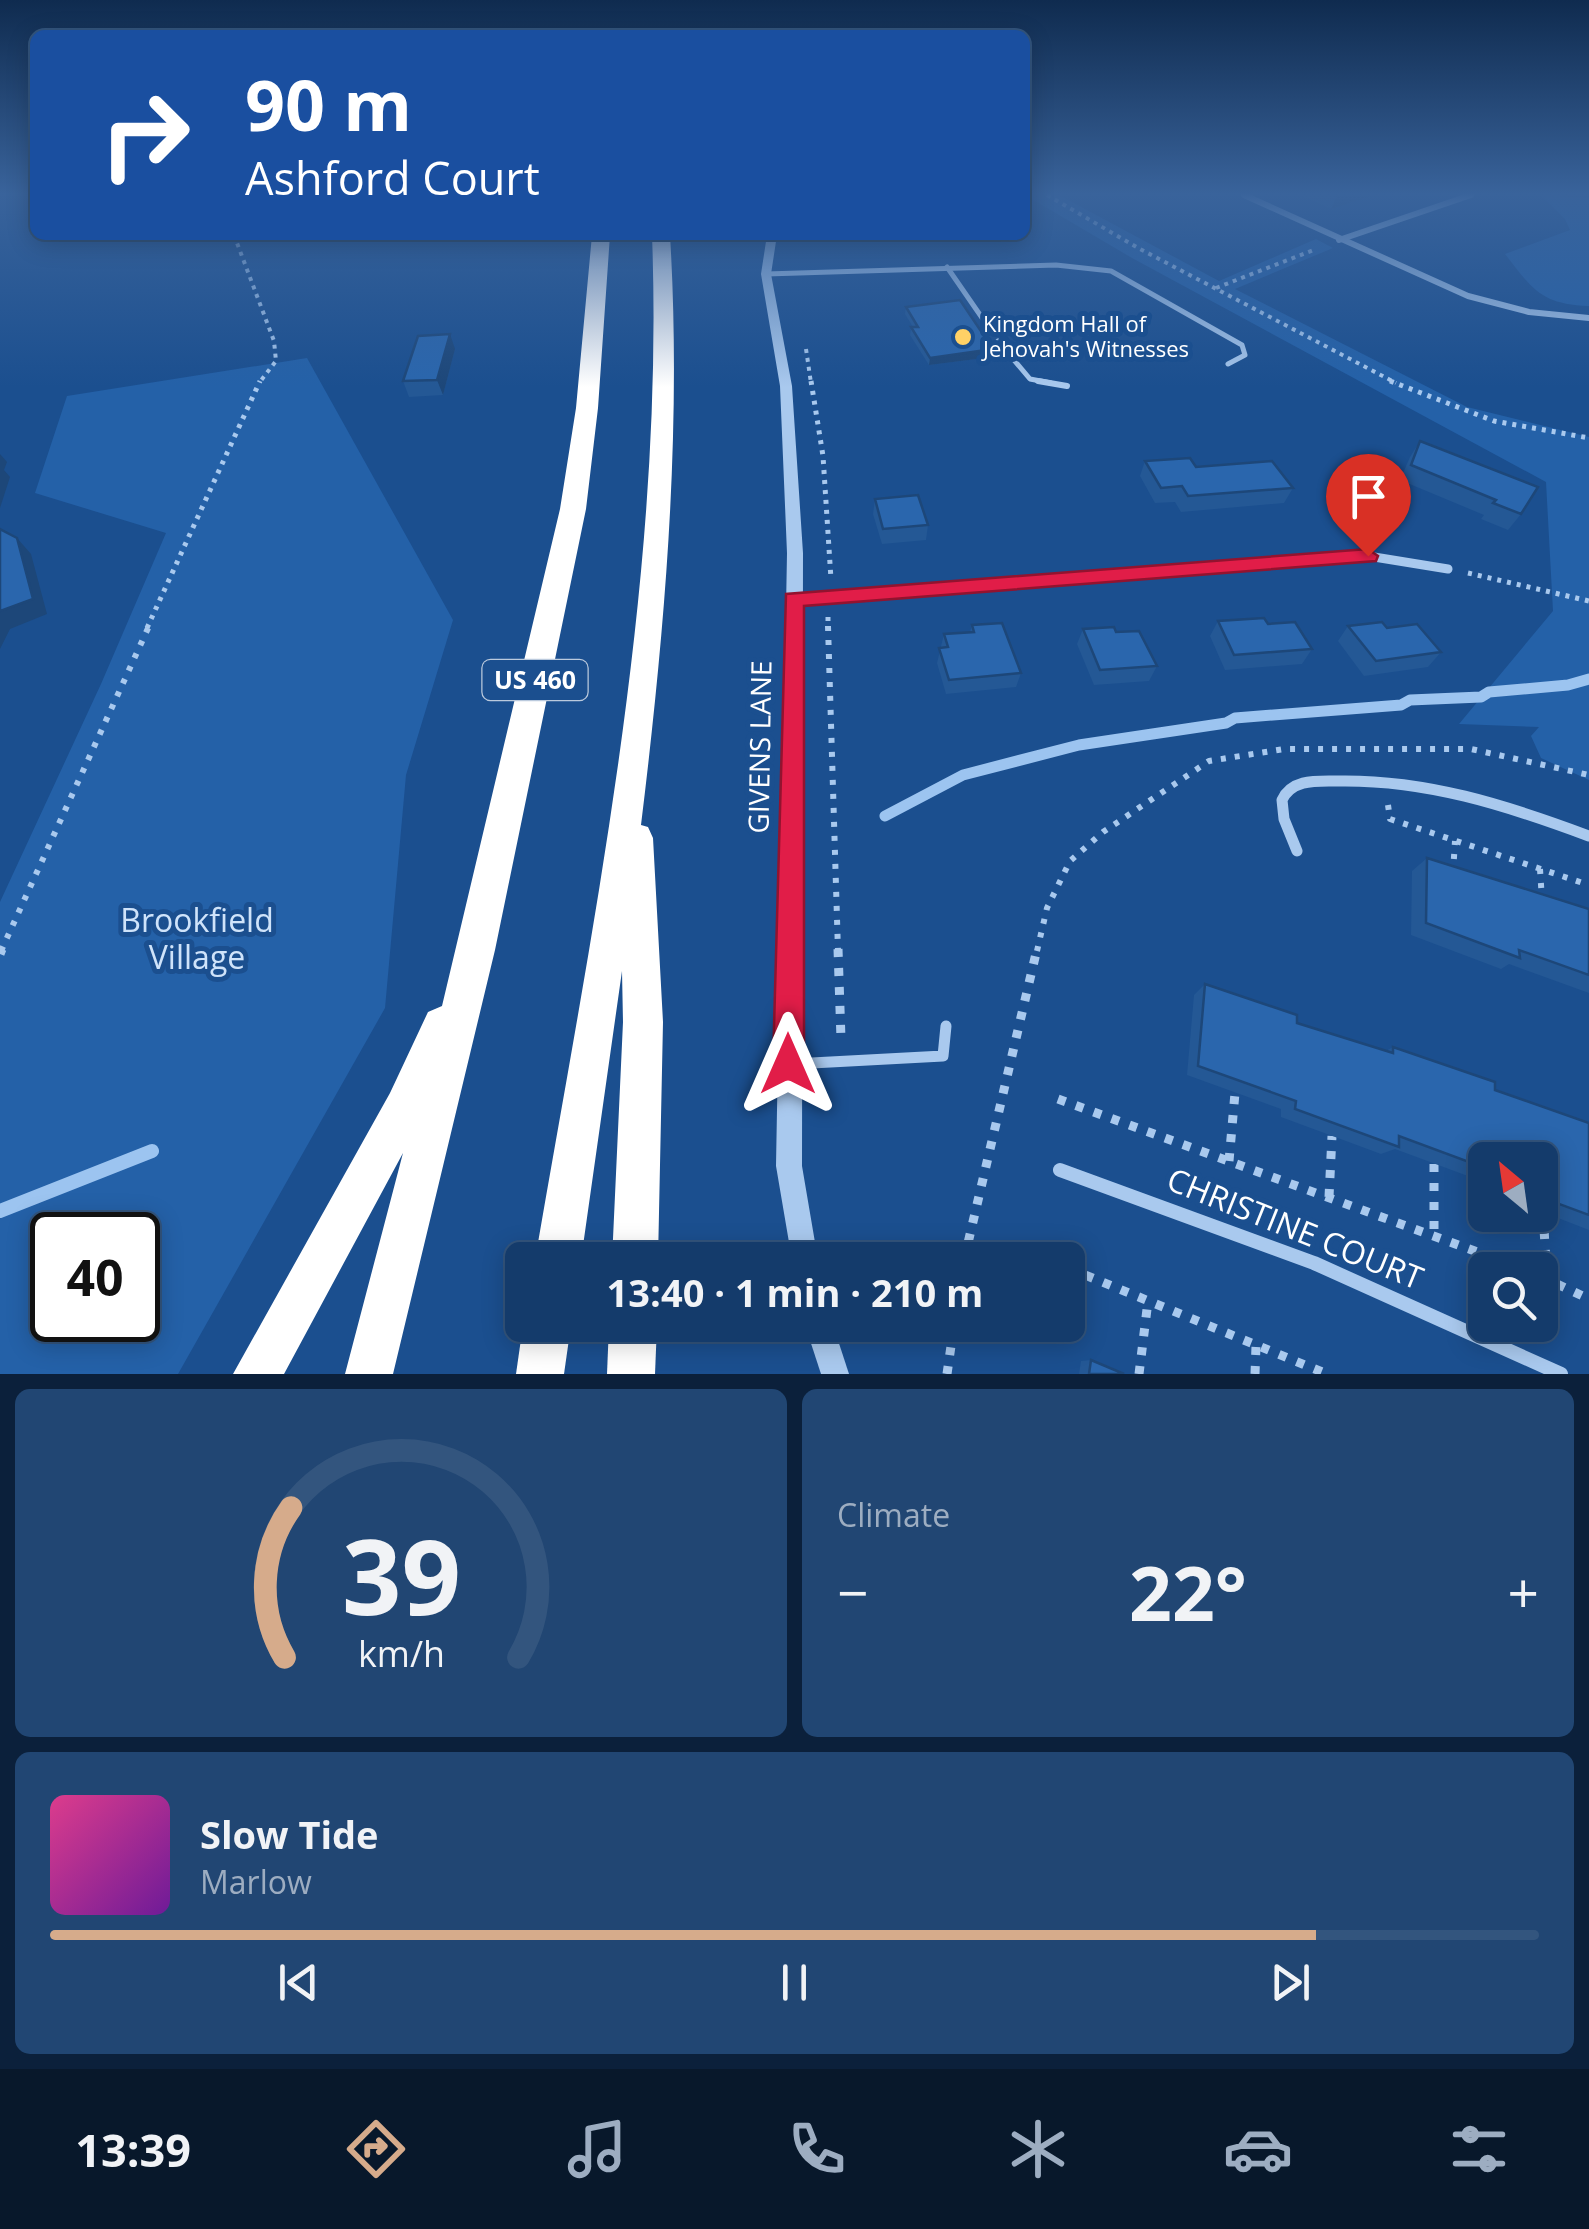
<!DOCTYPE html>
<html lang="en">
<head>
<meta charset="utf-8">
<style>
	:root { --surface:#143b6b; --page:#214673; --text:#f1f3f6; --muted:#9dadc1; --line:#33557e; --accent:#d6ab8b }
	body { margin:0; font-family:"Open Sans",sans-serif; background:var(--page); color:var(--text); height:100vh; display:flex; flex-direction:column; font-size:38px; white-space:nowrap }
	* { box-sizing:border-box; margin:0 }
	p { font-size:32px; color:var(--muted) }
	.icon { flex:none; width:55px; height:55px; fill:none; stroke:currentColor; stroke-width:2; stroke-linecap:round; stroke-linejoin:round }
	.map { position:relative; height:1374px; overflow:hidden }
	.sheet { display:flex; flex-direction:column; gap:15px; padding:15px; background:#0b203b; flex:1 }
	.sheet>* { flex:none }
	.guide { position:absolute; left:30px; top:30px; width:1000px; height:210px; border-radius:15px; box-shadow:0 5px 25px #0003,0 0 0 2px var(--line); background:#1a4fa0; color:#fff; overflow:hidden }
	.needle { width:65px; rotate:331deg }
	.buttons { position:absolute; left:1468px; top:1142px; display:grid; gap:20px }
	.buttons a { display:grid; place-items:center; width:90px; height:90px; border-radius:15px; background:var(--surface); box-shadow:0 5px 25px #0003,0 0 0 2px var(--line); font-size:50px }
	.speed { position:absolute; left:30px; top:1212px; display:flex; gap:20px; font-size:50px; font-weight:700; text-align:center }
	.speed>* { display:grid; place-content:center; width:130px; height:130px; border-radius:50%; background:var(--surface); box-shadow:0 5px 25px #0003,0 0 0 2px var(--line); line-height:1 }
	.speed .limit { border:5px solid #111; border-radius:15px; background:#fff; color:#111 }
	.pin { position:absolute; display:grid; place-items:center; width:85px; height:85px; color:#fff; margin:-102px -42px; border-radius:50% 50% 50% 0; rotate:-45deg; box-shadow:0 0 10px #0007 }
	.pin .icon { rotate:45deg }
	.me { position:absolute; width:110px; margin:-55px; rotate:0deg; stroke-linejoin:round; filter:drop-shadow(0 0 8px #0008) }
	.turn { display:flex; align-items:center; gap:35px; height:210px; padding:0 50px; font-size:45px }
	.turn .icon { width:130px; height:130px; stroke-width:2.5 }
	.turn b { display:block; font-size:70px; line-height:85px }
	.big { font-size:75px; font-weight:700; line-height:1.1 }
	.sheet .widget { flex:1; display:flex; flex-direction:column; justify-content:center; gap:15px; min-width:0; padding:0 35px; border-radius:15px; background:var(--page) }
	.sheet .dial { align-items:center; gap:0 }
	.dial svg { height:260px; overflow:visible; fill:none; stroke:var(--line); stroke-width:7; stroke-linecap:round; text-anchor:middle }
	.dial text { fill:var(--text); stroke:none }
	.song { display:flex; align-items:center; gap:30px }
	.cover { width:120px; height:120px; border-radius:15px; background:linear-gradient(135deg,hsl(330 70% 55%),hsl(280 70% 35%)) }
	.played { height:10px; border-radius:5px; background:linear-gradient(90deg,var(--accent) 85%,var(--line) 85%) }
	.keys { display:flex; justify-content:space-around; direction:ltr }
	.heat { display:flex; justify-content:space-between; align-items:center; font-size:55px; direction:ltr }
	.sheet .tiles { flex:1; display:grid; gap:15px; grid-template-columns:1fr 1fr }
	.widget:last-child { grid-column:span 2 }
	.trip { position:absolute; left:505px; top:1242px; width:580px; height:100px; border-radius:15px; background:var(--surface); box-shadow:0 5px 25px #0003,0 0 0 2px var(--line); font-weight:700; line-height:100px; text-align:center }
	.dock { display:flex; height:160px; justify-content:space-around; align-items:center; background:#08182b; color:var(--muted) }
	.dock .icon { width:70px; height:70px }
	.dock .active { color:var(--accent) }
	.dock b { font-size:45px; color:var(--text) }
	.map>svg:first-child { display:block }
	.green { fill:#2461a8; fill-rule:evenodd }
	.lines { fill:none; stroke-linecap:round; stroke-linejoin:round }
	.stream-far1 { stroke:#9cc4f0; stroke-width:11 }
	.stream { stroke:#9cc4f0; stroke-width:14 }
	.path-far3 { stroke:#a9c9ee; stroke-width:4; stroke-dasharray:4 5; stroke-linecap:butt }
	.path-far2 { stroke:#a9c9ee; stroke-width:5; stroke-dasharray:4 6; stroke-linecap:butt }
	.path-far1 { stroke:#a9c9ee; stroke-width:6; stroke-dasharray:5 9; stroke-linecap:butt }
	.path { stroke:#a9c9ee; stroke-width:9; stroke-dasharray:8 11; stroke-linecap:butt }
	.service-far2 { stroke:#a9c9ee; stroke-width:5 }
	.service-far1 { stroke:#a9c9ee; stroke-width:6 }
	.service { stroke:#a9c9ee; stroke-width:11 }
	.minor-far3 { stroke:#a9c9ee; stroke-width:6 }
	.minor-far2 { stroke:#a9c9ee; stroke-width:9 }
	.minor-far1 { stroke:#a9c9ee; stroke-width:11 }
	.minor { stroke:#a9c9ee; stroke-width:14 }
	.tertiary { fill:#a9c9ee; fill-rule:evenodd }
	.motorway { fill:#fff; fill-rule:evenodd }
	.wall { fill:#245895 }
	.shaded-wall { fill:#1d4779 }
	.building { fill:#2a66ad; stroke:#1d4779; stroke-width:2.5 }
	.route { fill:#e11d48; stroke:#92132f; stroke-width:2.5 }
	.poi-dot { fill:#ffd166; stroke:#1b4f8f; stroke-width:4 }
	.labels { text-anchor:middle; stroke-width:10; stroke-linejoin:round; paint-order:stroke }
	.far-poi-label { font-size:22px; fill:#fff; stroke:#1b4f8f; text-anchor:start }
	.shield { fill:#1b4f8f; stroke:#bbcadd; stroke-width:2.5 }
	.shield-label { font-size:25px; font-weight:bold; fill:#fff }
	.street-label { font-size:28px; fill:#fff; stroke:#1b4f8f }
	.near-park-label { font-size:32px; fill:#cfe3fa; stroke:#1b4f8f }
	.near-street-label { font-size:32px; fill:#fff; stroke:#1b4f8f }
</style>
</head>
<body>
<div class="map">
<svg width="1589" height="1374" viewBox="0 0 1589 1374">
	<rect width="100%" height="100%" fill="#1b4f8f"/>
	<g class="green">
		<path d="M1025,195H1059L1219,281L1316,239L1333,248L1235,289L1467,407L1589,437V780L1541,758L1531,736L1539,727L1459,724L1553,611L1546,482L1132,258Z"/>
		<path d="M1541,195L1589,198V306C1541,304 1533,290 1505,254L1570,230L1565,219Z"/>
		<path d="M307,358L453,620L406,775L385,1008L178,1374H0V902L101,684L166,533L35,493L67,396ZM52,1235H138V1320H52Z"/>
	</g>
	<g class="lines">
		<path class="stream-far1" d="M885,816L963,775L1079,745L1226,723L1235,718L1401,705L1410,700L1481,697L1489,692L1568,685L1589,679"/>
		<path class="stream" d="M0,1211L152,1151"/>
		<g class="path-far3">
			<path d="M1047,195L1140,249L1396,383"/>
			<path d="M234,235L274,341L276,361L259,383"/>
			<path d="M1216,288L1316,249"/>
			<path d="M806,349L811,383"/>
		</g>
		<g class="path-far2">
			<path d="M811,381L823,456L831,579"/>
			<path d="M1390,381L1494,421L1589,438"/>
			<path d="M1468,573L1589,601"/>
			<path d="M828,617V628"/>
			<path d="M147,628L260,381"/>
		</g>
		<g class="path-far1">
			<path d="M828,626L838,951"/>
			<path d="M1388,805L1390,819L1589,885"/>
			<path d="M1540,869L1542,900"/>
			<path d="M1453,873L1455,841"/>
			<path d="M1,951L149,626"/>
			<path d="M1037,951L1047,908L1070,861L1103,832L1209,761L1284,749H1471L1589,775"/>
		</g>
		<g class="path">
			<path d="M838,949L841,1039"/>
			<path d="M0,954L2,949"/>
			<path d="M1058,1099L1527,1270"/>
			<path d="M1229,1161L1235,1093"/>
			<path d="M1434,1164V1235"/>
			<path d="M1329,1197L1332,1136"/>
			<path d="M1543,1212L1547,1279"/>
			<path d="M1039,1256L1049,1260"/>
			<path d="M964,1260L1037,949"/>
			<path d="M1068,1268L1327,1374"/>
			<path d="M1540,1276L1589,1299"/>
			<path d="M947,1374L954,1325"/>
			<path d="M1139,1374L1148,1301"/>
			<path d="M1255,1374L1256,1346"/>
		</g>
		<g class="service-far2">
			<path d="M947,267L987,325"/>
			<path d="M766,274L1056,265L1111,271L1242,345L1245,355L1228,364"/>
			<path d="M998,341L1030,379L1051,383"/>
		</g>
		<path class="service-far1" d="M1038,381L1067,386"/>
		<path class="service" d="M793,1064L943,1056L946,1026"/>
		<g class="minor-far3">
			<path d="M1244,195L1468,296L1529,312L1589,318"/>
			<path d="M1339,240L1471,195"/>
		</g>
		<path class="minor-far2" d="M794,600L1368,556L1448,569"/>
		<path class="minor-far1" d="M1297,851L1284,819L1282,800C1292,779 1316,781 1336,781C1425,779 1506,805 1589,836"/>
		<path class="minor" d="M1060,1170L1314,1263L1561,1374"/>
		<g class="tertiary">
			<path d="M767,235H777L771,274L792,386L803,553L802,1166L818,1260H792L776,1166L787,553L780,386L761,274Z"/>
			<path d="M805,1325H833L849,1374H821Z"/>
		</g>
		<g class="motorway">
			<path d="M592,235H610L598,408L586,509L495,950L393,1374H345L403,1153L284,1374H233L390,1093L428,1012L442,1006L560,509L576,408Z"/>
			<path d="M652,235H670C682,432 665,629 641,825L648,827L653,838L663,1022L658,1260H612L623,1022L622,971L581,1260H535C593,922 665,579 652,235Z"/>
			<path d="M523,1325H571L564,1374H516Z"/>
			<path d="M609,1325H657L655,1374H607Z"/>
		</g>
	</g>
	<g class="wall">
		<path d="M1300,195H1374L1331,209Z"/>
		<path d="M906,307L993,349L992,357L929,365L910,335L911,327H913L905,314Z"/>
		<path d="M455,349L443,395L409,397L403,381Z"/>
		<path d="M1420,441L1521,514L1508,530L1481,519L1484,515L1400,480L1410,457Z"/>
		<path d="M1145,461L1196,467L1293,488L1284,503L1181,512L1175,502L1155,503L1140,476Z"/>
		<path d="M875,499L928,525L926,540L882,544L873,514Z"/>
		<path d="M1218,621L1268,624L1312,649L1302,664L1225,670L1210,636Z"/>
		<path d="M972,625L1021,673L1016,687L946,694L937,663L944,634L970,632Z"/>
		<path d="M1348,626L1387,628L1441,652L1428,667L1364,676L1338,641Z"/>
		<path d="M1083,629L1116,632L1157,666L1149,681L1094,685L1077,644Z"/>
		<path d="M1427,858L1589,909V993L1509,964L1501,969L1411,935L1412,871Z"/>
		<path d="M1205,984L1297,1023L1386,1051L1393,1047L1495,1090L1589,1123V1230L1540,1211V1160H1485V1191L1484,1182L1395,1149L1381,1154L1281,1117V1109L1187,1075L1194,995Z"/>
		<path d="M1091,1360L1124,1374H1079L1081,1361Z"/>
	</g>
	<g class="shaded-wall">
		<path d="M1337,195H1374L1331,209Z"/>
		<path d="M450,334L455,349L443,395L437,380Z"/>
		<path d="M993,349L992,357L929,365L930,358Z"/>
		<path d="M0,454L7,462L4,470L10,477L0,508Z"/>
		<path d="M17,538L31,554L47,614L10,629L0,649V611Z"/>
	</g>
	<g class="building">
		<path d="M960,300L993,349L930,358L911,327H918L906,307Z"/>
		<path d="M450,334L437,380L403,381L418,336Z"/>
		<path d="M1420,441L1538,487L1521,514L1493,503L1496,500L1411,465Z"/>
		<path d="M1190,458L1196,467L1272,461L1293,488L1188,496L1182,486L1161,488L1145,461Z"/>
		<path d="M918,495L928,525L883,529L875,499Z"/>
		<path d="M0,529L17,538L33,599L0,611Z"/>
		<path d="M1264,618L1268,624L1295,622L1312,649L1234,655L1218,621Z"/>
		<path d="M1382,622L1387,628L1417,624L1441,652L1376,661L1348,626Z"/>
		<path d="M1002,623L1021,673L949,680L939,648L948,647L944,634L974,632L972,625Z"/>
		<path d="M1114,627L1116,632L1139,631L1157,666L1100,670L1083,629Z"/>
		<path d="M1427,858L1589,909V975L1519,950L1520,958L1426,923Z"/>
		<path d="M1205,984L1297,1015V1023L1393,1053V1047L1495,1082V1090L1589,1123V1215L1540,1197V1160H1485V1168L1399,1136V1147L1295,1109L1296,1101L1198,1066Z"/>
		<path d="M1091,1360L1124,1374H1089Z"/>
	</g>
	<linearGradient id="sky" x2="0" y2="1"><stop stop-color="#0f2b4f"/><stop offset="0.5" stop-color="#39639b"/><stop offset="1" stop-color="#39639b" stop-opacity="0"/></linearGradient>
	<rect width="1589" height="387" fill="url(#sky)"/>
	<path class="route" d="M1368,549L1378,556L1376,561L804,606V1064L799,1075L788,1079L778,1075L773,1064L786,594Z"/>
	<circle class="poi-dot" cx="963" cy="337" r="10"/>
	<g class="labels">
		<g class="far-poi-label">
			<text x="983" y="332">Kingdom Hall of<tspan x="983" dy="25">Jehovah's Witnesses</tspan></text>
		</g>
		<rect class="shield" x="482.5" y="660" width="105" height="40" rx="8"/>
		<g class="shield-label">
			<text x="535" y="689">US 460</text>
		</g>
		<g class="street-label">
			<text transform="translate(760 747) rotate(-89)" y="10">GIVENS LANE</text>
		</g>
		<g class="near-park-label">
			<text x="197" y="932">Brookfield<tspan x="197" dy="37">Village</tspan></text>
		</g>
		<g class="near-street-label">
			<text transform="translate(1295 1229) rotate(22)" y="11">CHRISTINE COURT</text>
		</g>
	</g>
</svg>
<div class="buttons">
<a><svg class="needle" viewBox="-14 -14 28 28"><path d="M0-13l5 13h-10z" fill="#e53935"/><path d="M0 13l5-13h-10z" fill="#9dadc1"/></svg></a>
<a><svg class="icon" aria-label="search" viewBox="0 0 24 24"><circle cx="10" cy="10" r="6"/><path d="M15 15l6 6"/></svg></a>
</div>
<div class="speed"><div class="limit">40</div></div>
<div class="pin" style="left:1368px;top:556px;background:#d93025"><svg class="icon" aria-label="arrive" viewBox="0 0 24 24"><path d="M6 21V4h12l-3 4 3 4H6"/></svg></div>
<svg class="me" style="left:788px;top:1064px" viewBox="-20 -20 40 40"><path d="M0-17L14 15 0 8-14 15z" fill="#e11d48" stroke="#fff" stroke-width="4"/></svg>
<div class="trip">13:40 · 1 min · 210 m</div>
<div class="guide">
<div class="turn"><svg class="icon" aria-label="right" viewBox="0 0 24 24"><path d="M7 20v-9h11M14 6l5 5-5 5"/></svg><div><b>90 m</b>Ashford Court</div></div>
</div>
</div>
<section class="sheet">
<div class="tiles">
<div class="widget dial"><svg viewBox="0 0 100 80">
<path d="M14 69A42 42 0 1 1 86 69"/>
<path d="M14 69A42 42 0 0 1 16 23" stroke="#d6ab8b"/>
<text x="50" y="56" font-size="32" font-weight="700">39</text>
<text x="50" y="72" font-size="11">km/h</text>
</svg></div>
<div class="widget"><p>Climate</p>
<div class="heat"><a>−</a><b class="big">22°</b><a>+</a></div>
</div>
<div class="widget">
<div class="song"><i class="cover"></i><div><b>Slow Tide</b><p>Marlow</p></div></div>
<div class="played"></div>
<div class="keys"><svg class="icon" aria-label="previous" viewBox="0 0 24 24"><path d="M18 5L8 12l10 7zM5 5v14"/></svg><svg class="icon" aria-label="pause" viewBox="0 0 24 24"><path d="M8 5v14M16 5v14"/></svg><svg class="icon" aria-label="next" viewBox="0 0 24 24"><path d="M6 5l10 7-10 7zM19 5v14"/></svg></div>
</div>
</div>
</section>
<nav class="dock">
<b>13:39</b>
<svg class="icon active" aria-label="directions" viewBox="0 0 24 24"><path d="M12 3l9 9-9 9-9-9zM9 14v-3h6M13 9l2 2-2 2"/></svg>
<svg class="icon" aria-label="music" viewBox="0 0 24 24"><path d="M9 18V5l10-2v13"/><circle cx="6" cy="18" r="3"/><circle cx="16" cy="16" r="3"/></svg>
<svg class="icon" aria-label="phone" viewBox="0 0 24 24"><path d="M5 4h4l2 5-3 2q2 4 5 5l2-3 5 2v4C11 20 4 13 5 4z"/></svg>
<svg class="icon" aria-label="climate" viewBox="0 0 24 24"><path d="M12 3v18M4 7l16 10M4 17L20 7"/></svg>
<svg class="icon" aria-label="car" viewBox="0 0 24 24"><path d="M5 17H2v-5l4-1 3-4h7l3 4 3 1v5h-3M9 17h6M6 11h13"/><circle cx="7" cy="17" r="2"/><circle cx="17" cy="17" r="2"/></svg>
<svg class="icon" aria-label="filters" viewBox="0 0 24 24"><path d="M4 7h16M4 17h16"/><circle cx="9" cy="7" r="2"/><circle cx="15" cy="17" r="2"/></svg>
</nav>
</body>
</html>
